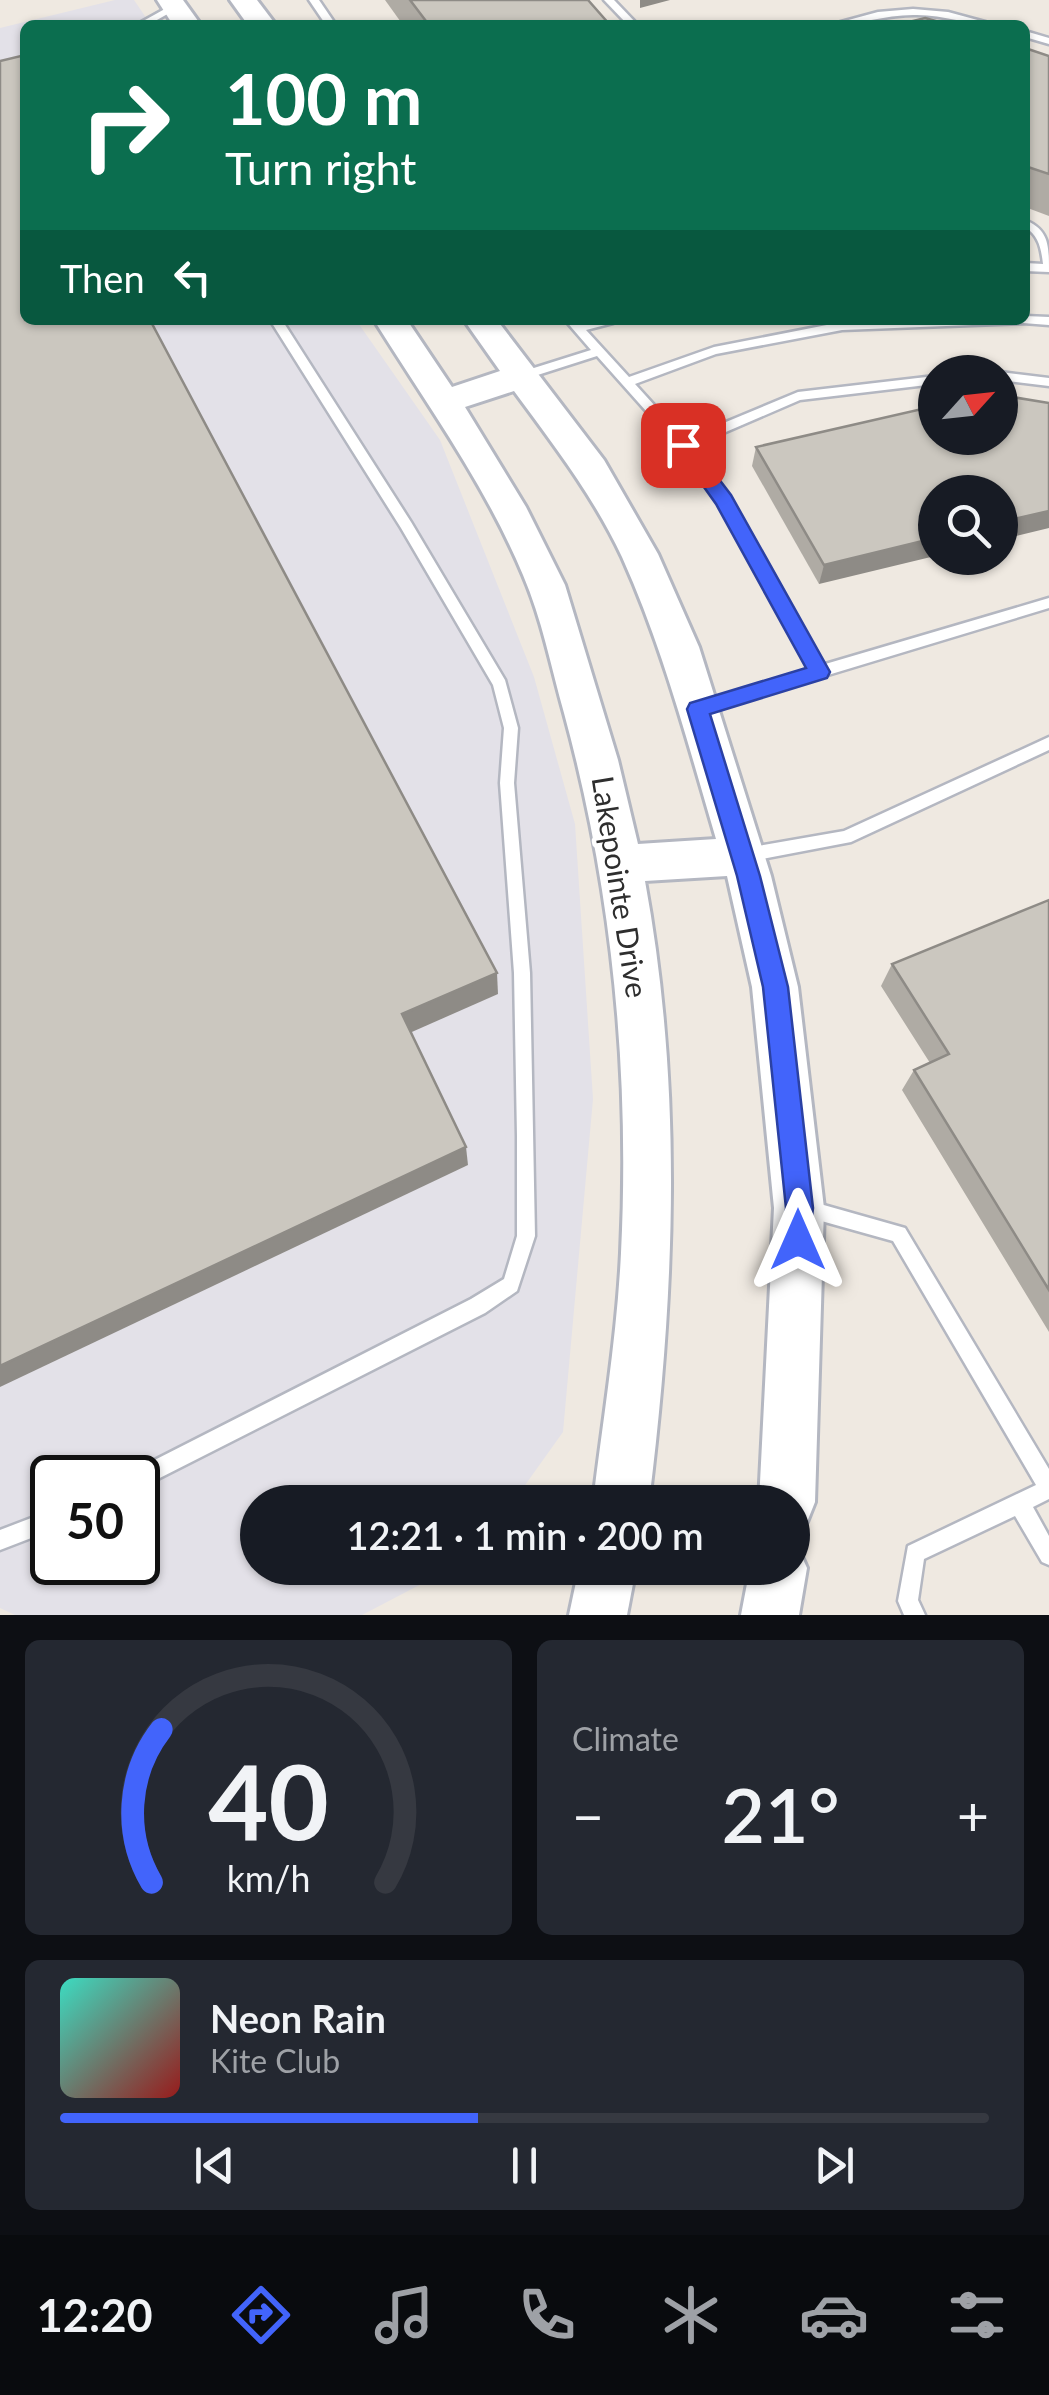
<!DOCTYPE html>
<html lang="en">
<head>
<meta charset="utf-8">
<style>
	:root { --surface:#171b24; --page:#242831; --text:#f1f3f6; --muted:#9ea1a6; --line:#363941; --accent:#4264fb }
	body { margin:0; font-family:Lato,sans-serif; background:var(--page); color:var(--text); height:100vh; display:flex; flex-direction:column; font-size:38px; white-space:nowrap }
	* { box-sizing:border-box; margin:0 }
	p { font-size:32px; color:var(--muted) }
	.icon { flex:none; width:55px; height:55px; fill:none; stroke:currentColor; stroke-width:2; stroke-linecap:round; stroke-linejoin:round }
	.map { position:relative; height:1615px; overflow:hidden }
	.drawer { display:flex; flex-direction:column; gap:25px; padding:25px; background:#0d0f14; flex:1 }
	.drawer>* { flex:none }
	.banner { position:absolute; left:20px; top:20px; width:1010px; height:305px; border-radius:15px; box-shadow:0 2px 8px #0004; background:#0b6e4f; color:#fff; overflow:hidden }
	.needle { width:65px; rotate:63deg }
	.controls { position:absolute; left:918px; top:355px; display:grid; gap:20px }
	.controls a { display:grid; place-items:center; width:100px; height:100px; border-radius:50%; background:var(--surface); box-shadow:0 2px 8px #0004; font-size:50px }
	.speed { position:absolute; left:30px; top:1455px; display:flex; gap:20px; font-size:50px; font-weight:700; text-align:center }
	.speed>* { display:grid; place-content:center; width:130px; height:130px; border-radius:50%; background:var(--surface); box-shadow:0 2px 8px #0004; line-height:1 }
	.speed .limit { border:5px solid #111; border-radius:15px; background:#fff; color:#111 }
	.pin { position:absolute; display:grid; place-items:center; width:85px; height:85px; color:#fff; margin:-42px; border-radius:20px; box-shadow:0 5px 15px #0006 }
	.me { position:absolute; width:110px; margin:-55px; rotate:0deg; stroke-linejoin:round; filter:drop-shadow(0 0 8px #0008) }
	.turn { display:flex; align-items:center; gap:35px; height:210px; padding:0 40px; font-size:45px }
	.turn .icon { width:130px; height:130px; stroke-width:2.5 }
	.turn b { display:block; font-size:70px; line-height:85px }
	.then { display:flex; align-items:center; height:95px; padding:0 40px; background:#0003; gap:20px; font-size:38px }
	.big { font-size:75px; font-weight:600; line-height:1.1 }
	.drawer .widget { flex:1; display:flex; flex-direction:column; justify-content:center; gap:15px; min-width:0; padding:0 35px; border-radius:15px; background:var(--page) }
	.drawer .dial { align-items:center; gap:0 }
	.dial svg { height:260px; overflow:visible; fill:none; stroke:var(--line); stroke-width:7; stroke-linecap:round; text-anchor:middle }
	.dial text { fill:var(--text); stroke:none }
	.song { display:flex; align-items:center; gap:30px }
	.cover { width:120px; height:120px; border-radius:15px; background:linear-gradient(135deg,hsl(170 70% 55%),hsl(0 70% 35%)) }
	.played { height:10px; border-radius:5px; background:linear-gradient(90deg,var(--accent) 45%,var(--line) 45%) }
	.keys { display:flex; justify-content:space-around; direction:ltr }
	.heat { display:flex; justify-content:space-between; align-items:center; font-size:55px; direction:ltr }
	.drawer .tiles { flex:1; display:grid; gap:25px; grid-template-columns:1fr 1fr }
	.widget:last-child { grid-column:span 2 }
	.trip { position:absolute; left:240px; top:1485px; width:570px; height:100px; border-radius:50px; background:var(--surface); box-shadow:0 2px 8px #0004; font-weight:600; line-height:100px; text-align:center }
	.menu { display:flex; height:160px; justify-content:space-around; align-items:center; background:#090b0e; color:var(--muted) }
	.menu .icon { width:70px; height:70px }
	.menu .active { color:var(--accent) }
	.menu b { font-size:45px; color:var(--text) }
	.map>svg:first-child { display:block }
	.industrial { fill:#e3e1e8; fill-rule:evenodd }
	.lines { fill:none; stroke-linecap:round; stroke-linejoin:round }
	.service-casing { stroke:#b4b7c1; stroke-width:5 }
	.secondary-casing { stroke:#b4b7c1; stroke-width:6 }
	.service { fill:#fff; fill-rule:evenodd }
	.secondary { fill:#fff; fill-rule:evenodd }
	.wall { fill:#afaba4 }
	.shaded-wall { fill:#8e8b86 }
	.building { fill:#cbc7bf; stroke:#8e8b86; stroke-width:2.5 }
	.route { fill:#4264fb; stroke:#2b41a3; stroke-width:2.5 }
	.labels { text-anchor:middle; stroke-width:9; stroke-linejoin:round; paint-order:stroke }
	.street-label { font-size:30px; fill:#2e2e2e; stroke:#fff }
</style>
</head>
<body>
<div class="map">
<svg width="1049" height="1615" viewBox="0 0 1049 1615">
	<rect width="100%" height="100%" fill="#efe9e1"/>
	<path class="industrial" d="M115,0H134L151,25H25V320H356L440,440L534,677L575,824L593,1099L563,1432L513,1502H258V1568H452L362,1615H15L0,1608V28ZM52,1478H138V1562H52Z"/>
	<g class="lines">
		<g class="service-casing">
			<g id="service">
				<path d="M309,0H319L336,25H326Z"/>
				<path d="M604,0H614L638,25H628Z"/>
				<path d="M172,5L180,7L148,25H136Z"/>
				<path d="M913,9L948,12L996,25C969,25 944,15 917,15C887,14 859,25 830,25L878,12Z"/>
				<path d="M1025,31L1049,38V44L1025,37Z"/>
				<path d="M1025,220C1049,230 1049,245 1049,272L1025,271V263L1043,264C1041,248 1039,236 1025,227Z"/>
				<path d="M1025,316L1049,317V325L1023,323L842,330L716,354L635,384L685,439L798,392L935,376V384L800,400L691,447L729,497L822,665L1049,598V608L699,714L694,712L692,708L694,704L810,669L719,503L679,448L597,356L522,380L516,376L518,373L591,350L565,320H578L581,323L594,320H615L613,323L586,330L629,377L714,347L842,322L1025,320Z"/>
				<path d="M270,320H282L411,522L505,680L518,728L514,783L530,973L535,1236L517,1291L485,1313L138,1489V1478H129L131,1472L471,1299L504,1279L517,1236V1136L514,973L500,783L504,728L493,685L401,528Z"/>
				<path d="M998,372H1000L1049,378V386L1000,380V372Z"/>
				<path d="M1049,737V750L851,842L746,862L741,860L738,855L741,850L746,848L844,831Z"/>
				<path d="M806,1200L905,1228L1049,1469V1499L1033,1507L1049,1536V1565L1042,1562L1015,1516L924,1559L918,1600L925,1615H904L898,1601L908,1546L1036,1485L893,1241L800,1215L797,1209L800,1203Z"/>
				<path d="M52,1510V1530L0,1550V1530Z"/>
			</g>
		</g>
		<g class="secondary-casing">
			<g id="secondary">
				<path d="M157,0H183L201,25H173Z"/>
				<path d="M230,0H257L276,25H248Z"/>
				<path d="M374,320H407L452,387L500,371L464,320H497L604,460L658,554L699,647L771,876L798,987L824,1208L815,1502L807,1522L792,1528V1502H759L774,1208L752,987L727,876L645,881C683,1088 675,1294 649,1502H593C603,1419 617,1337 621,1253C630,1071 612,889 564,713C551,667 542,619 523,575C485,484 426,403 374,320ZM514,391C553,444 594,497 622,557C663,648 688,744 716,839L638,844L618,760L565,585L526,507L465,407Z"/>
				<path d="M792,1545L798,1548L807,1568L799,1615H741L750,1568H792Z"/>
				<path d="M579,1568H636L627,1615H569Z"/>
			</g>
		</g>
		<use href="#service" class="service"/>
		<use href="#secondary" class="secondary"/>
	</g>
	<g class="wall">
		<path d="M385,0H588L610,25H403Z"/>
		<path d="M1025,48L1049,56V216L1025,207Z"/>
		<path d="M935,406L819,584L752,466L756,447Z"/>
		<path d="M1049,900V1332L902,1090L914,1070L930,1063L881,986L892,964Z"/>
	</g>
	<g class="shaded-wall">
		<path d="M640,0H670L640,8Z"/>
		<path d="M1049,511V528L1000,540V522Z"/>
		<path d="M935,538V556L819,584L824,565Z"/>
		<path d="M497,973L498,994L405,1035L402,1014Z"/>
		<path d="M466,1147L468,1165L0,1387V1366Z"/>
	</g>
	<g class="building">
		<path d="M410,0H588L610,25H429Z"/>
		<path d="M925,18L950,25H897Z"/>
		<path d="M1025,48L1049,56V174L1025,166Z"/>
		<path d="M25,55V320H150L497,973L402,1014L466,1147L0,1366V61Z"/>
		<path d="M1000,395L1049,403V511L1000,522V492H935V538L824,565L756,447L935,406V438H1000Z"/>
		<path d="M1049,900V1290L914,1070L949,1054L892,964Z"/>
	</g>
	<path class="route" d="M683,439L690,441L731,495L830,672L827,678L710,714L760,876L788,987L813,1208L808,1249L798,1253L788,1249L784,1240L786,1208L763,987L737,876L687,709L690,703L806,668L716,504L674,445Z"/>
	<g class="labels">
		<g class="street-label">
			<text transform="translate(619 887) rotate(81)" y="10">Lakepointe Drive</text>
		</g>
	</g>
</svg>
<div class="controls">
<a><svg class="needle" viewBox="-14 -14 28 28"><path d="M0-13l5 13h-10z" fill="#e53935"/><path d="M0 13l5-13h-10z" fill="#9ea1a6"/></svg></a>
<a><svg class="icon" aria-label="search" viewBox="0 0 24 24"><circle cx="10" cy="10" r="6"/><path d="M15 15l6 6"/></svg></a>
</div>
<div class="speed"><div class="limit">50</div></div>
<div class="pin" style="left:683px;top:445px;background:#d93025"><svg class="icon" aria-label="arrive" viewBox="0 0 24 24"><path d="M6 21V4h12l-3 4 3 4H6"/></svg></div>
<svg class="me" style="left:798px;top:1240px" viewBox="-20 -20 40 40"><path d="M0-17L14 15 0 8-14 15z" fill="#4264fb" stroke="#fff" stroke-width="4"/></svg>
<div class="trip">12:21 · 1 min · 200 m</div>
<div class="banner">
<div class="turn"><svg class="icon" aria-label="right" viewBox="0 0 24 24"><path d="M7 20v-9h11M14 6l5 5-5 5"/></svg><div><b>100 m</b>Turn right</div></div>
<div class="then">Then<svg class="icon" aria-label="left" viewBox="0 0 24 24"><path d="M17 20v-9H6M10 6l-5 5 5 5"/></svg></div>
</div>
</div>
<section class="drawer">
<div class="tiles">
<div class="widget dial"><svg viewBox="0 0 100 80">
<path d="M14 69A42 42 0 1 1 86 69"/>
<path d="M14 69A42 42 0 0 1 17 22" stroke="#4264fb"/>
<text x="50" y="56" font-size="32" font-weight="700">40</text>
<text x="50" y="72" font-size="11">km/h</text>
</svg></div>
<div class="widget"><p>Climate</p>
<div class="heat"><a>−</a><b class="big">21°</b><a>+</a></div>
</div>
<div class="widget">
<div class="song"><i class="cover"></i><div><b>Neon Rain</b><p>Kite Club</p></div></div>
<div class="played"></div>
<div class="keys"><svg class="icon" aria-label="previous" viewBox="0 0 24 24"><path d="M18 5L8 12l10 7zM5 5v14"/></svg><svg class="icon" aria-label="pause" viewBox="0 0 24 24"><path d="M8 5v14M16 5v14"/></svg><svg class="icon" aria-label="next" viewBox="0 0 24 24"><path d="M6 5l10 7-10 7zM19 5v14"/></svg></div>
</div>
</div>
</section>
<nav class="menu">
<b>12:20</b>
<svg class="icon active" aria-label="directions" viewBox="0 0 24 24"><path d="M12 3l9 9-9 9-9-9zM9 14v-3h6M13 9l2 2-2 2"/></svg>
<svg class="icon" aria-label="music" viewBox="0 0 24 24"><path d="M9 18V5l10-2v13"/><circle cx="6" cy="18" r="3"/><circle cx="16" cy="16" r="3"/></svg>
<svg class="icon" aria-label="phone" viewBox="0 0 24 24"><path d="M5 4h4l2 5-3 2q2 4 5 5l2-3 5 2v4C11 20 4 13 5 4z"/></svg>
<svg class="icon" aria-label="climate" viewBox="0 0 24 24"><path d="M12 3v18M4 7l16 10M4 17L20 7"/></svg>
<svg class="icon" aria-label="car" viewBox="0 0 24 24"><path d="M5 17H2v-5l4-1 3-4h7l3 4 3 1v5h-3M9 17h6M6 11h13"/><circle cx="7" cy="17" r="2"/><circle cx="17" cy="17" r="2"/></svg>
<svg class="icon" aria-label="filters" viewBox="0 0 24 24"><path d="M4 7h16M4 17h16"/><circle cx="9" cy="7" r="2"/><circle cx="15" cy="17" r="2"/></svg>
</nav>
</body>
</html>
